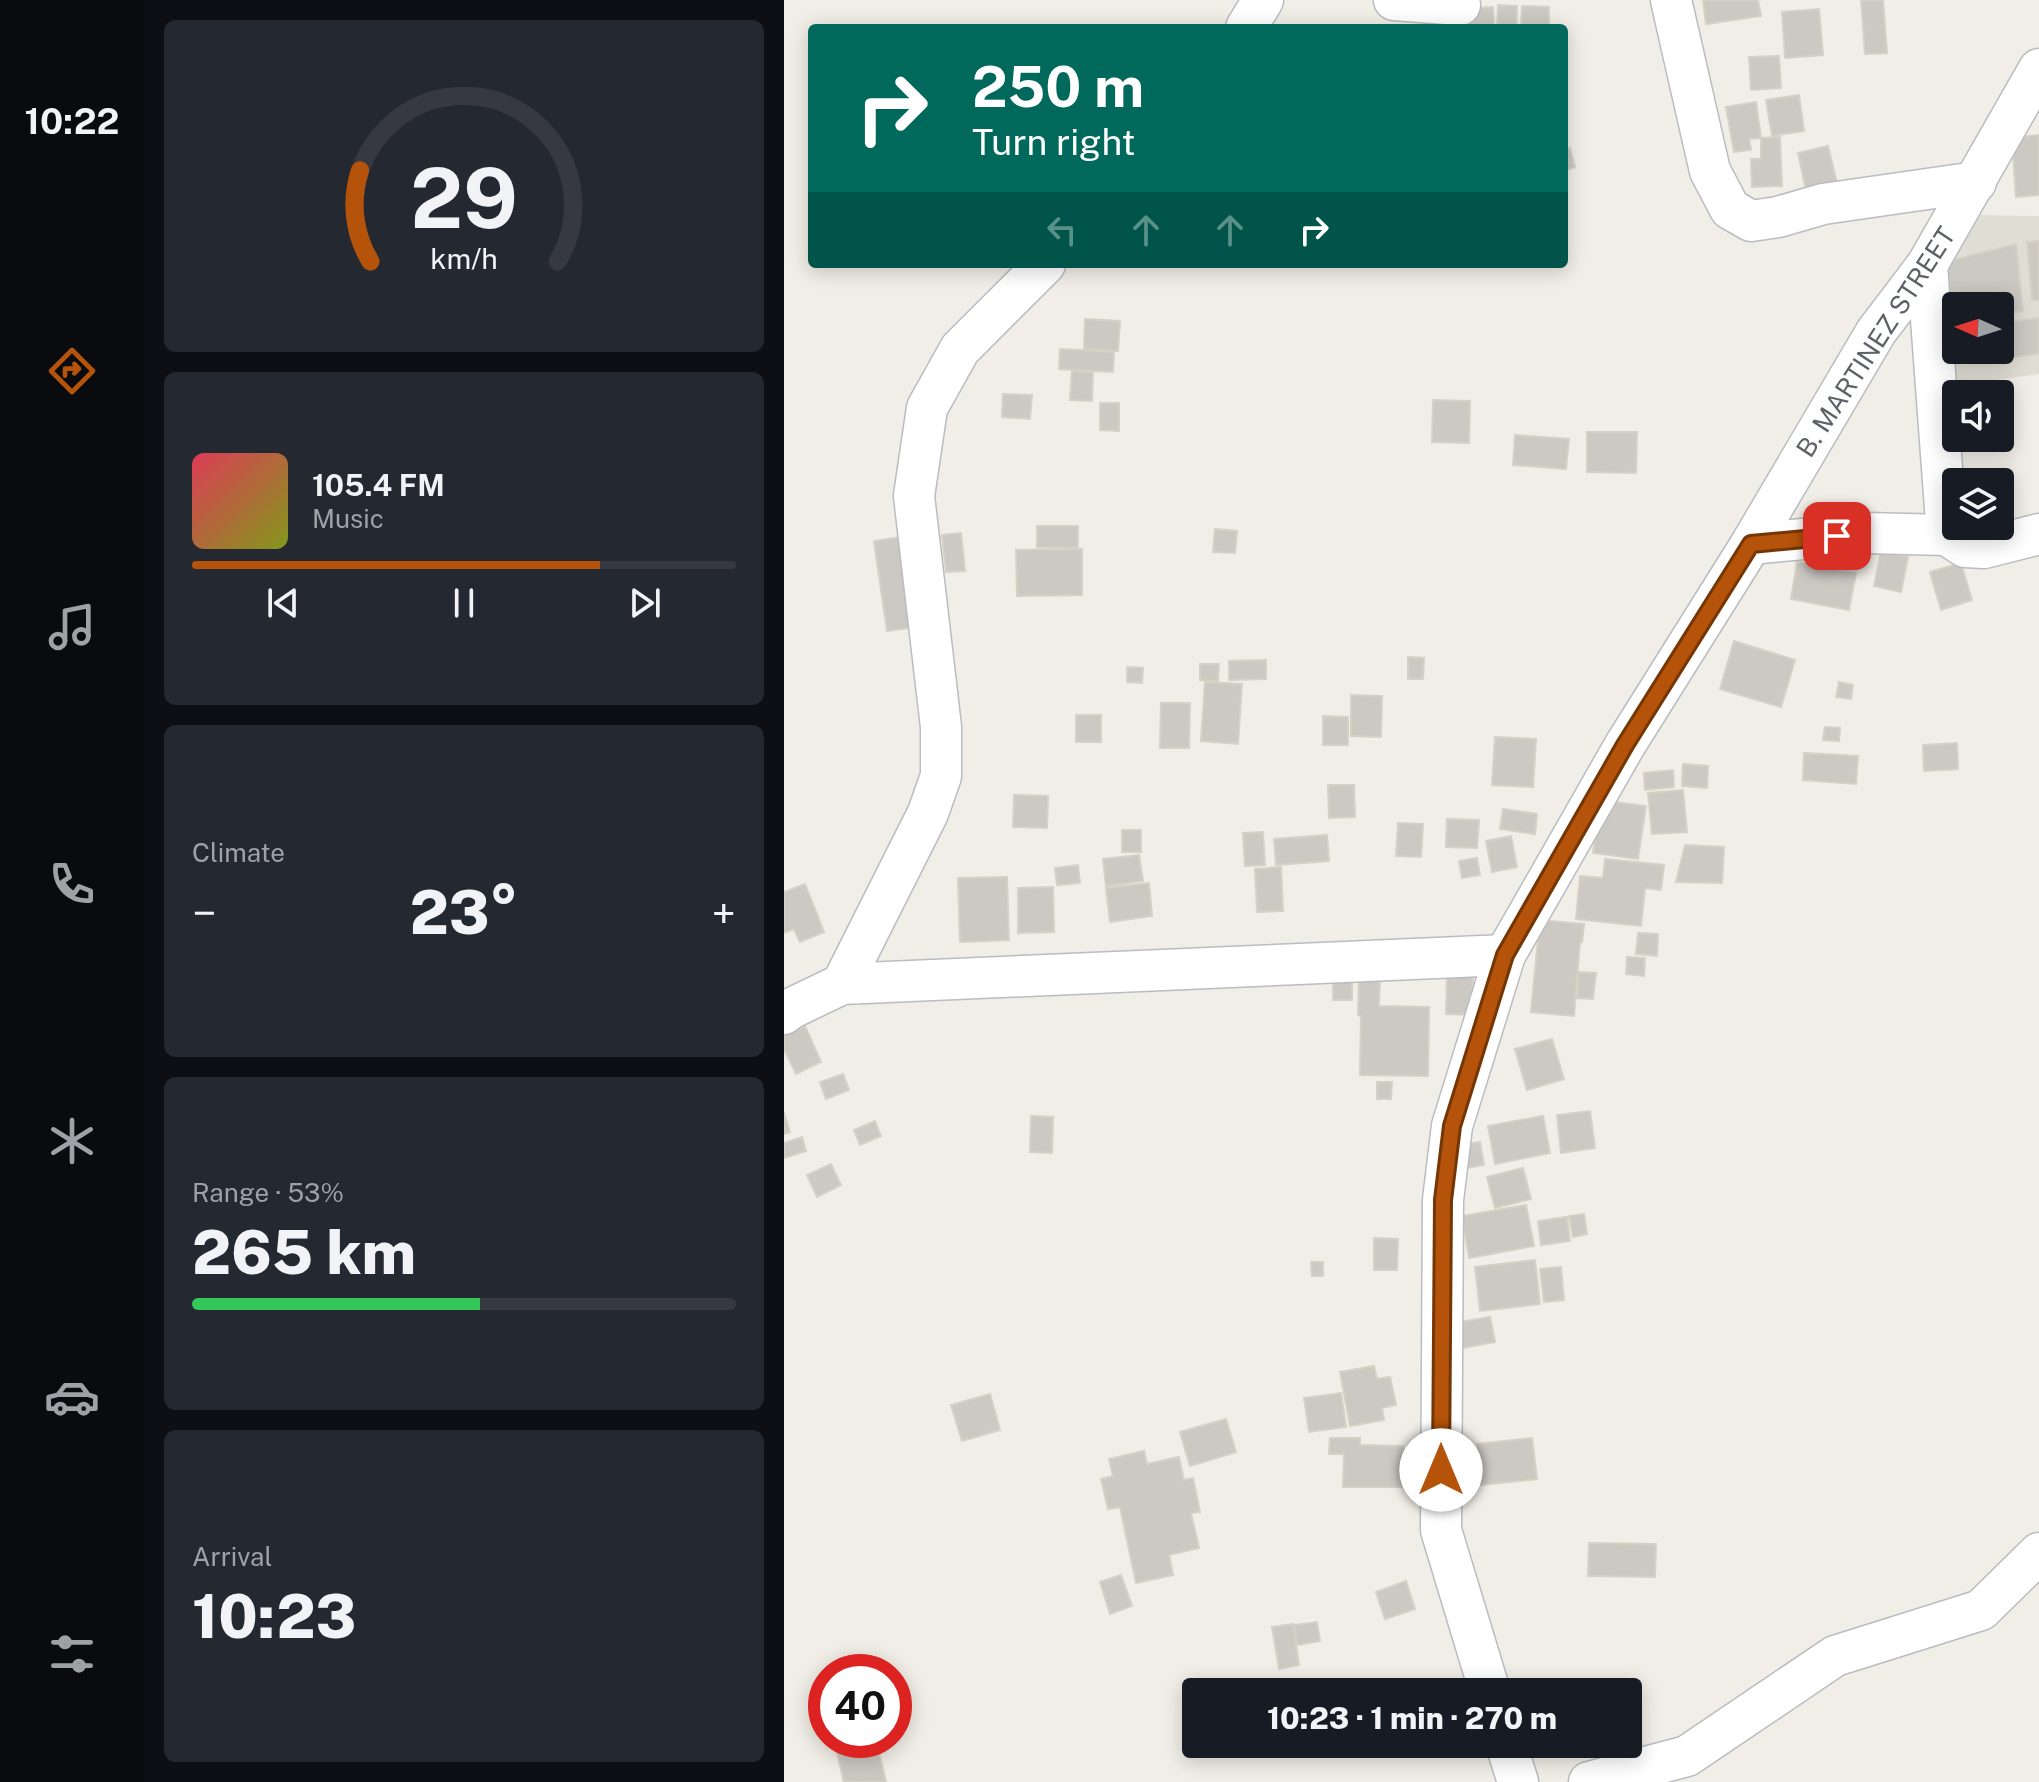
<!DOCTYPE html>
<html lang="en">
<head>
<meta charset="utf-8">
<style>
	:root { --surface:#171b24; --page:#242831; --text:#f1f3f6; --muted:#9ea1a6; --line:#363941; --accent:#b45309 }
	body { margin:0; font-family:"Public Sans",sans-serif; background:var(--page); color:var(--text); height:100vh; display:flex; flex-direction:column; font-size:30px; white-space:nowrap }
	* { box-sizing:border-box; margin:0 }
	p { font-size:26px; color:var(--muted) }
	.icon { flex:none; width:44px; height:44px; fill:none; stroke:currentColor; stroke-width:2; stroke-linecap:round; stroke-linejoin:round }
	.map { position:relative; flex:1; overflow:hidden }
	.details { display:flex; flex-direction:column; gap:20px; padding:20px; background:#0d0f14; width:640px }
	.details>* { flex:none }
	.hud { position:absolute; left:24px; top:24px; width:760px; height:244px; border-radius:8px; box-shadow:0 4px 20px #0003; background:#00695c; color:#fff; overflow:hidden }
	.needle { width:52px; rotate:273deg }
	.controls { position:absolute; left:1158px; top:292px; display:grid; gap:16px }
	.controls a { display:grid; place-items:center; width:72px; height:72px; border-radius:8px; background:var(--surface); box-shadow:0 4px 20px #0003; font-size:40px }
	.speed { position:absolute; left:24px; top:1654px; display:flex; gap:16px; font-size:40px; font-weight:700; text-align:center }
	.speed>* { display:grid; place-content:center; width:104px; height:104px; border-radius:50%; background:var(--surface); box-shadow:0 4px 20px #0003; line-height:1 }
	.speed .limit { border:12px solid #d22; background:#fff; color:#111 }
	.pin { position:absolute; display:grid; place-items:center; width:68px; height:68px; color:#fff; margin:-34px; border-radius:16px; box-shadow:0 4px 12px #0006 }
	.me { position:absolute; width:88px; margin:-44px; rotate:0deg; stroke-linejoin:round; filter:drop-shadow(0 0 6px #0008) }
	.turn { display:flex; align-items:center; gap:28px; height:168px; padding:0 32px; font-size:36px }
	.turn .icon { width:104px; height:104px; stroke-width:2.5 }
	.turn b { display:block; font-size:56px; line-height:68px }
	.lanes { display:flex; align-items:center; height:76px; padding:0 32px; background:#0003; justify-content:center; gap:40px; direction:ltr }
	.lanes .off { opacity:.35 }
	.big { font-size:60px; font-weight:800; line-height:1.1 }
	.details .widget { flex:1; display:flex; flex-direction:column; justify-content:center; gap:12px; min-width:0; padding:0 28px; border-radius:12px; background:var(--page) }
	.details .dial { align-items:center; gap:0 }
	.dial svg { height:208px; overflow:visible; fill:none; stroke:var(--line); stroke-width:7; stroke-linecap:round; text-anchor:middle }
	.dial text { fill:var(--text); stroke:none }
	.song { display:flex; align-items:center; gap:24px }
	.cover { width:96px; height:96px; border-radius:12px; background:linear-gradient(135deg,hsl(350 70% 55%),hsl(70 70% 35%)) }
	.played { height:8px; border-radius:4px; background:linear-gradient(90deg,var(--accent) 75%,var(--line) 75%) }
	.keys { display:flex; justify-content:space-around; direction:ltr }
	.heat { display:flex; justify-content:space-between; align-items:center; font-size:44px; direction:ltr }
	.charge { height:12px; border-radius:6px; background:linear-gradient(90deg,#34c759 53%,var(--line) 0) }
	.trip { position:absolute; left:398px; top:1678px; width:460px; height:80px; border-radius:8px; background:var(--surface); box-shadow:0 4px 20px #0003; font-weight:800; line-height:80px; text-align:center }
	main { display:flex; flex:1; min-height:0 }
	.menu { display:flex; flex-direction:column; width:144px; justify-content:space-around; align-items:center; background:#090b0e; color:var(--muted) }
	.menu .icon { width:56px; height:56px }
	.menu .active { color:var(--accent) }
	.menu b { font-size:36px; color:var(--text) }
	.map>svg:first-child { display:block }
	.education { fill:#e0ded4; fill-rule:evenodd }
	.building { fill:#ccc9c3; stroke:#d5d1c4; stroke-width:2 }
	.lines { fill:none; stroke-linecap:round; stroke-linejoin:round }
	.minor-casing { stroke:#b9bcc0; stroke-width:43 }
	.minor { stroke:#fff; stroke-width:40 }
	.route-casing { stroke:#753606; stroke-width:20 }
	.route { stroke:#b45309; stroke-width:14 }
	.labels { text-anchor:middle; stroke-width:6; stroke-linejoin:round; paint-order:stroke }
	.street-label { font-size:26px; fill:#5e6267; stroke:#fff }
</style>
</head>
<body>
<main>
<nav class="menu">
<b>10:22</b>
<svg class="icon active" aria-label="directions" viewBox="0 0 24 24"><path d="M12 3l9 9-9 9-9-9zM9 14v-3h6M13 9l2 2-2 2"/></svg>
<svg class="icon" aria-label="music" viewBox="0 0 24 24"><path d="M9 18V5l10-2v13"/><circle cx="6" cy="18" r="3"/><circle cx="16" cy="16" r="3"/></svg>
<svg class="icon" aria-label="phone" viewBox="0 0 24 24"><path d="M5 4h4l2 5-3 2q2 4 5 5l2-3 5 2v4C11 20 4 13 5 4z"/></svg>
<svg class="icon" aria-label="climate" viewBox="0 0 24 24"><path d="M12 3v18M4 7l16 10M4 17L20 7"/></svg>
<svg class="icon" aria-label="car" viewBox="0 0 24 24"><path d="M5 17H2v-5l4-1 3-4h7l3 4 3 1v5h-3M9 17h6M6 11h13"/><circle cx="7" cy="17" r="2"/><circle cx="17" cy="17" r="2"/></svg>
<svg class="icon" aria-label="filters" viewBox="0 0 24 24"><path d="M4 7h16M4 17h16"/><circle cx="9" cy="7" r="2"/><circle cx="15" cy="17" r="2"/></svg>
</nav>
<section class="details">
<div class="widget dial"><svg viewBox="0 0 100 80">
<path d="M14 69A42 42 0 1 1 86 69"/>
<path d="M14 69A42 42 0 0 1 10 34" stroke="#b45309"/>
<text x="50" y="56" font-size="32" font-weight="700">29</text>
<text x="50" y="72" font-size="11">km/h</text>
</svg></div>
<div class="widget">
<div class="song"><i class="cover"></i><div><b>105.4 FM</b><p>Music</p></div></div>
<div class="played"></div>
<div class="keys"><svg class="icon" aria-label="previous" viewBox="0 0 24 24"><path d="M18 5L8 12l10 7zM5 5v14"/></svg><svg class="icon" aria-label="pause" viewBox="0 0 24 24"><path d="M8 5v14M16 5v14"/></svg><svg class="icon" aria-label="next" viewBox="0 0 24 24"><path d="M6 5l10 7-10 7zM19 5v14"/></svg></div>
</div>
<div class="widget"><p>Climate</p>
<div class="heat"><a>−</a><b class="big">23°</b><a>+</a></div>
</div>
<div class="widget"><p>Range · 53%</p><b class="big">265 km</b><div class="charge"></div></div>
<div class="widget"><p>Arrival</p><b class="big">10:23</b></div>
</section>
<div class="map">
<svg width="1255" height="1782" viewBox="0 0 1255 1782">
	<rect width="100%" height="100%" fill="#f0eee6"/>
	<path class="education" d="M1194,215L1255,216V374L1164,386L1153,263ZM1172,306H1216V350H1172Z"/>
	<g class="building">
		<path d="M919,0H974L977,16L922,24Z"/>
		<path d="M1077,0H1099L1103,53L1081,54Z"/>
		<path d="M714,5L733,6L732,28H713Z"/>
		<path d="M738,6L765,7V28H737Z"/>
		<path d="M709,7L710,28H688V8Z"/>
		<path d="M1035,9L1039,55L1001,58L998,12Z"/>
		<path d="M995,56L997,88L967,90L965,57Z"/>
		<path d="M1015,95L1020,131L988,136L982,100Z"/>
		<path d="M972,102L977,138L965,139L967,150L950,152L942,107Z"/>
		<path d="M1255,135V195L1232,197L1228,138Z"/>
		<path d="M996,137L998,186L968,187L967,159H977V138Z"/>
		<path d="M1044,146L1053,183L1022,190L1014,153Z"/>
		<path d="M786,148L791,167L780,171V150Z"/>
		<path d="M1255,241V300H1248L1243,242Z"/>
		<path d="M1232,244L1239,311L1216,314V306H1172L1171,321L1162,262Z"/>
		<path d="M1255,318V354L1171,364L1167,329L1172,328V350H1216V323Z"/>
		<path d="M301,319L336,321L334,351L300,349Z"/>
		<path d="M276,349L330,352L329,372L275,369Z"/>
		<path d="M288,371L309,372L308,401L286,400Z"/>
		<path d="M219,394L248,395L246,419L218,417Z"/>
		<path d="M649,400L686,401L685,443L648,442Z"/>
		<path d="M316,403H335V431L316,430Z"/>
		<path d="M803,432H853L852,473L803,472Z"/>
		<path d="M731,435L785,439L782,469L729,465Z"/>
		<path d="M253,526H294V548L253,547Z"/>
		<path d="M431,529L453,531L451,553L429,552Z"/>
		<path d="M177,533L181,571L162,572L158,535Z"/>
		<path d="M132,535L145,625L103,631L90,541Z"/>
		<path d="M298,549V595L233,596L232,550Z"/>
		<path d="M1097,551L1124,557L1117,592L1090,586Z"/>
		<path d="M1013,562L1072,573L1065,610L1007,599Z"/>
		<path d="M1177,563L1188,600L1157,610L1146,572Z"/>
		<path d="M950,641L1011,660L997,707L936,689Z"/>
		<path d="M624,657L640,658L639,679H624Z"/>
		<path d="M482,660V679L445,680V661Z"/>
		<path d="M416,664H435L434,681L416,680Z"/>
		<path d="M343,667L359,668L358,683L343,682Z"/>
		<path d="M421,682L458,684L454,744L417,741Z"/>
		<path d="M1055,682L1069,685L1067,699L1052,697Z"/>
		<path d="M567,695L598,696L597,737L567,736Z"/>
		<path d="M377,703H406L405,748H376Z"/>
		<rect x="292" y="715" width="25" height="27"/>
		<path d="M539,716L564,717V745H539Z"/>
		<path d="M1041,727L1056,728L1055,741L1039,740Z"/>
		<path d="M711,737L752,739L749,787L708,785Z"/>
		<path d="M1173,743L1174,769L1140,771L1139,745Z"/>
		<path d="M1020,753L1074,756L1072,784L1019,780Z"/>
		<path d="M899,764L924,766L923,788L898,786Z"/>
		<path d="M889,770L890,787L861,790L860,773Z"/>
		<path d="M544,785H570L571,817L545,818Z"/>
		<path d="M899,790L903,832L868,834L864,793Z"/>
		<path d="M230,795L264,796L263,828L229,827Z"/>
		<path d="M816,800L862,806L854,859L809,853Z"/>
		<path d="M719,809L753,814L751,834L716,829Z"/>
		<path d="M663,819L695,820L693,848L662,847Z"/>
		<path d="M614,823L639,824L637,857L612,856Z"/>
		<rect x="338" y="830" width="19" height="22"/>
		<path d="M479,832L481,865L461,866L459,833Z"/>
		<path d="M543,835L545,861L492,865L490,839Z"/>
		<path d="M727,836L733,867L708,872L702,841Z"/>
		<path d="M901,845L940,847L938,883L892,882Z"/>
		<path d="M355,855L359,881L322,886L319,859Z"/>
		<path d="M693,858L696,875L678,878L675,861Z"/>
		<path d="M821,859L880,865L877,890L861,888L857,926L792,919L796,876L819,878Z"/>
		<path d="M294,865L296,883L273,885L271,868Z"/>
		<path d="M497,867L499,911L473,912L471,869Z"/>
		<path d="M223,877L225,940L176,942L174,878Z"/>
		<path d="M365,883L368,916L326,922L322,888Z"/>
		<path d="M21,884L40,932L16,942L10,929L0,933V892Z"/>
		<path d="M269,887L270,932L234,933V888Z"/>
		<path d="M742,919L800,924L798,942H796L790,1016L747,1012L754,939L741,938Z"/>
		<path d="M854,933L874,934L873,956L852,954Z"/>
		<path d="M843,957L861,958L860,976L842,974Z"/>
		<path d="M795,972L812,973L809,999L793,998Z"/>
		<path d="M575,975L596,976L595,1006L645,1007L644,1076L576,1075L577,1016L574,1015Z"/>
		<path d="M663,975L689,976V1015L662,1014Z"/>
		<path d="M549,976L568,977V1000H549Z"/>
		<path d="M21,1026L37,1062L12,1074L0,1049V1035Z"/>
		<path d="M768,1039L780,1079L743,1090L731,1049Z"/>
		<path d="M59,1074L65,1090L42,1099L36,1082Z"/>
		<path d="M593,1082H608L607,1099H593Z"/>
		<path d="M806,1111L811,1148L777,1153L773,1115Z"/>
		<path d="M0,1112L6,1132L0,1134Z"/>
		<path d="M247,1116L269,1117L268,1153L246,1152Z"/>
		<path d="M759,1116L766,1153L711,1164L704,1126Z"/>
		<path d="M91,1121L97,1136L76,1145L70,1130Z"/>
		<path d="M18,1137L22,1151L0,1158V1143Z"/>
		<path d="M696,1142L700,1165L675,1169L671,1146Z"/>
		<path d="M47,1164L57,1185L33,1197L23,1175Z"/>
		<path d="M739,1168L747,1199L711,1208L703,1177Z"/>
		<path d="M742,1205L750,1246L685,1258L678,1216Z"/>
		<path d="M800,1214L803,1234L789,1237L785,1216Z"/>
		<path d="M783,1217L786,1241L757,1245L754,1221Z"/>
		<path d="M590,1238L614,1239L613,1270H590Z"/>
		<path d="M751,1260L756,1304L696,1311L691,1267Z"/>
		<path d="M527,1262H539V1276H528Z"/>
		<path d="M777,1267L780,1300L760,1302L756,1269Z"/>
		<path d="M706,1317L711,1342L668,1350L664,1324Z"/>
		<path d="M590,1366L593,1379L606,1377L612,1405L598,1408L600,1420L566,1426L556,1372Z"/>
		<path d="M557,1393L562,1427L525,1432L520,1398Z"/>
		<path d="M206,1394L216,1430L178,1441L167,1405Z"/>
		<path d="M442,1419L452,1452L406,1466L396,1432Z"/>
		<path d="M546,1438H576V1445L619,1446V1487H559L560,1454H545Z"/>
		<path d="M748,1438L753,1479L697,1485L693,1444Z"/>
		<path d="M360,1451L363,1464L395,1457L400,1480L409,1478L416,1512L407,1513L415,1548L385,1555L389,1575L352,1583L336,1507L324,1509L317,1479L329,1476L325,1459Z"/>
		<path d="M805,1543L872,1544L871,1577L804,1576Z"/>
		<path d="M337,1575L348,1606L326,1614L316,1582Z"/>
		<path d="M622,1581L631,1609L601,1619L592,1592Z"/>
		<path d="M533,1622L536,1641L513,1645L510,1625Z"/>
		<path d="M509,1624L515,1665L495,1669L488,1627Z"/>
		<path d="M50,1740H92L102,1782H60Z"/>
	</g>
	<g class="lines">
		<g class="minor-casing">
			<g id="minor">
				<path d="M610,0L676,5"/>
				<path d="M887,0L926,171L946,209L967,221L994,217L1039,204L1192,182"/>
				<path d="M462,28L479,0"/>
				<path d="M1163,535L1181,547L1200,548L1255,534"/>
				<path d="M967,544L1082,533L1163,535L1143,265"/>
				<path d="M58,984L144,813L157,776V727L130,496L143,408L176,349L261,264"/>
				<path d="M0,1014L6,1009L58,984L721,955"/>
				<path d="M706,1692L657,1530L659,1200L668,1126L721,955L841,745L967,544L1092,332L1143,265L1255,69"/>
				<path d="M722,1744L734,1782"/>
				<path d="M805,1782L903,1756L1051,1656L1197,1610L1255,1553"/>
			</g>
		</g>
		<use href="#minor" class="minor"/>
	</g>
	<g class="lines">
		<g class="route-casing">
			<path id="route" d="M657,1470L659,1200L668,1126L721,955L841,745L967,544L1053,536"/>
		</g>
		<use href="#route" class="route"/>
	</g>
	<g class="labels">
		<g class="street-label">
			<text transform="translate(1092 342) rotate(-57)" y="9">B. MARTINEZ STREET</text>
		</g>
	</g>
</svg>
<div class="controls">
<a><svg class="needle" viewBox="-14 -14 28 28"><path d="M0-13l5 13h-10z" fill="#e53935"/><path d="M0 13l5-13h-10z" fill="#9ea1a6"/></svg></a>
<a><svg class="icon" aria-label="sound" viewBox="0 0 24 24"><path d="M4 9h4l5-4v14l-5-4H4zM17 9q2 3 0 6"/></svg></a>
<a><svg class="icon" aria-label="layers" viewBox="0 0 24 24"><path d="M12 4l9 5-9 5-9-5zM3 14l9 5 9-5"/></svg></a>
</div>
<div class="speed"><div class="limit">40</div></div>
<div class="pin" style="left:1053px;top:536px;background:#d93025"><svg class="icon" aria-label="arrive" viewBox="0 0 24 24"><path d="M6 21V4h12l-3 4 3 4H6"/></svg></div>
<svg class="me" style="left:657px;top:1470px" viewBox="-20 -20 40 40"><circle r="19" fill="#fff"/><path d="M0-13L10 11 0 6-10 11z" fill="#b45309"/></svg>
<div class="trip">10:23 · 1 min · 270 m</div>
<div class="hud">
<div class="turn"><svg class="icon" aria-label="right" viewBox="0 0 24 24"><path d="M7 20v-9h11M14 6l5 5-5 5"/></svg><div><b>250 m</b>Turn right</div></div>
<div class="lanes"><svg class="icon off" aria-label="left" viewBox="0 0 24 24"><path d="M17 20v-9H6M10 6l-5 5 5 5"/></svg><svg class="icon off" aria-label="ahead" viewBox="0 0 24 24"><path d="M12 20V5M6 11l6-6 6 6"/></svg><svg class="icon off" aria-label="ahead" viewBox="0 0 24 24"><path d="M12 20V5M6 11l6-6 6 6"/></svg><svg class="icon" aria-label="right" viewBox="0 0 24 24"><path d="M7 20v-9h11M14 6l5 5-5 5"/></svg></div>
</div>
</div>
</main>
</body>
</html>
